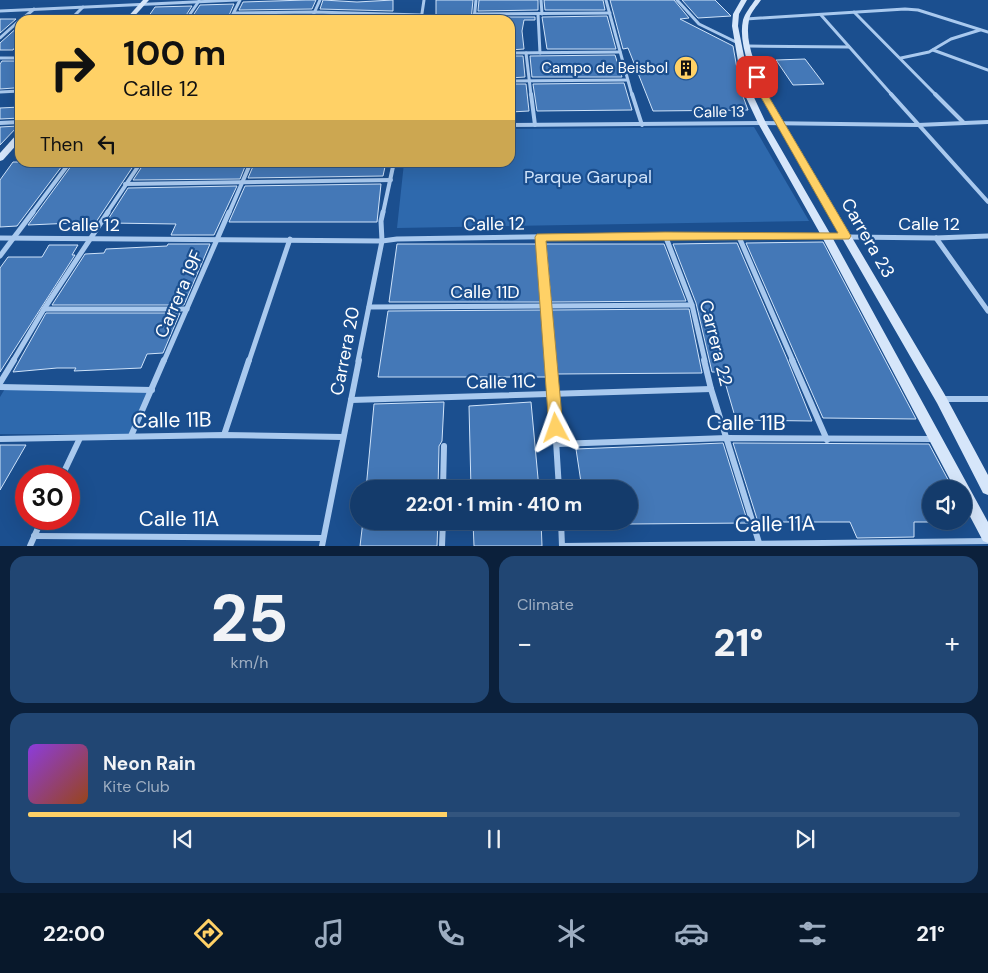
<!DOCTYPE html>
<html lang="en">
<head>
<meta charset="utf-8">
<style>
	:root { --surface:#143b6b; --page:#214673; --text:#f1f3f6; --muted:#9dadc1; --line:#33557e; --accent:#ffd166 }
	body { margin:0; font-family:"DM Sans",sans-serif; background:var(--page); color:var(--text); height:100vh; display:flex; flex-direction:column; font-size:19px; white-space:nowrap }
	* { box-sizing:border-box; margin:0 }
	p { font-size:16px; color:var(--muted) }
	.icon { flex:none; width:28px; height:28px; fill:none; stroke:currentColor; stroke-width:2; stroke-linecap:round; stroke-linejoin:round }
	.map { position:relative; height:546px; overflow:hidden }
	.side { display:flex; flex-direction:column; gap:10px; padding:10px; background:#0b203b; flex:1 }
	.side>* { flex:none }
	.hud { position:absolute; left:15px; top:15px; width:500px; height:152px; border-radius:15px; box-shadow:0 5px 20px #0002,0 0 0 1px var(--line); background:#ffd166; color:#111; overflow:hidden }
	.tools { position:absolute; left:922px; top:480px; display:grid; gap:10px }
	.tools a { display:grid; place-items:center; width:50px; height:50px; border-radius:50%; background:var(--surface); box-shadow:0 5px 20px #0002,0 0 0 1px var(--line); font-size:25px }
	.speed { position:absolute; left:15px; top:465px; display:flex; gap:10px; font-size:25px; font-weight:700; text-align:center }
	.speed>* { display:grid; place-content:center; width:65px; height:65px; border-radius:50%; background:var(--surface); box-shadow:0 5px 20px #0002,0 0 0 1px var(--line); line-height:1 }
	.speed .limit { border:8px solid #d22; background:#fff; color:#111 }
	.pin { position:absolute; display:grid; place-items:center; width:42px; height:42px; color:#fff; margin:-21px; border-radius:10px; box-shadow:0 2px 8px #0006 }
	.me { position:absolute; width:55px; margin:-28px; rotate:356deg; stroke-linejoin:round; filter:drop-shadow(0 0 4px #0008) }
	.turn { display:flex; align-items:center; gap:18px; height:105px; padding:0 25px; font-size:22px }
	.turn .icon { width:65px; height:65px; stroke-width:2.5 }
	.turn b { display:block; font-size:35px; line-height:42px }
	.then { display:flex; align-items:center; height:48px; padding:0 25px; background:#0003; gap:10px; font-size:19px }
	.big { font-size:38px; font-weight:800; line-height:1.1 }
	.side .widget { flex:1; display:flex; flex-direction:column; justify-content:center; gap:8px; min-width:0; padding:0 18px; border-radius:15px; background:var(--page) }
	.side .dial { align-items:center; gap:0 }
	.dial b { font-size:65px; line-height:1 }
	.song { display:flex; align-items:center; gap:15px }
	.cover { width:60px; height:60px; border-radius:8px; background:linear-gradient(135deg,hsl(270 70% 55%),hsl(20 70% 35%)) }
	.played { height:5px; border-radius:2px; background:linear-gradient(90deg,var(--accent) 45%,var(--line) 45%) }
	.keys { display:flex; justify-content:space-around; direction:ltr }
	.heat { display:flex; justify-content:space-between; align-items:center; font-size:28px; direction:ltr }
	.side .tiles { flex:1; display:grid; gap:10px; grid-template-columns:1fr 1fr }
	.widget:last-child { grid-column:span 2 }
	.trip { position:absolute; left:350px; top:480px; width:288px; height:50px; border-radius:25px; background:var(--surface); box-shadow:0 5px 20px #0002,0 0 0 1px var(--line); font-weight:800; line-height:50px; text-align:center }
	.menu { display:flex; height:80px; justify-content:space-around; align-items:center; background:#08182b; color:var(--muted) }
	.menu .icon { width:35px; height:35px }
	.menu .selected { color:var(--accent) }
	.menu b { font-size:22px; color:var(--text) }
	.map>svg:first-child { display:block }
	.green { fill:#2e69ad }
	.building { fill:#4478b7; stroke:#cfe3fa }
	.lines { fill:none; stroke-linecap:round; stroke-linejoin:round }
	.street-far3 { stroke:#a9c9ee; stroke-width:3 }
	.street-far2 { stroke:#a9c9ee; stroke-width:4 }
	.street-far1 { stroke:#a9c9ee; stroke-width:5 }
	.street { stroke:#a9c9ee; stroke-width:6 }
	.secondary { fill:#d6e6fa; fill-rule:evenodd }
	.route { fill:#ffd166; stroke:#a68842 }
	.labels { text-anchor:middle; stroke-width:4.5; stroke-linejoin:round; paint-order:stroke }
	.far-poi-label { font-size:15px; fill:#fff; stroke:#1b4f8f; text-anchor:end }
	.far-street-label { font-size:15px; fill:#fff; stroke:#1b4f8f }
	.park-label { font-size:18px; fill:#cfe3fa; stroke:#1b4f8f }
	.street-label { font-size:18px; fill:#fff; stroke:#1b4f8f }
	.near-street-label { font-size:21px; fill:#fff; stroke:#1b4f8f }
</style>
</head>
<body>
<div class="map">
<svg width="988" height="546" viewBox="0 0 988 546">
	<rect width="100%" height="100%" fill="#1b4f8f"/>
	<g class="green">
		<path d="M754,127L809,221L397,228L404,163L510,162V129Z"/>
		<path d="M6,387H153L132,434H0V397Z"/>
	</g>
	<g class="building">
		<path d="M306,0H316L312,9L239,10L243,2Z"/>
		<path d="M323,0L357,2L393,0V11L320,9Z"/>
		<path d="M436,0H473L471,20H436Z"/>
		<path d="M479,0H538V10L478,11Z"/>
		<path d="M544,0H603L605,10H545Z"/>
		<path d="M610,0H674L689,18L680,19L733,46L741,91L748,110L653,111L628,48L623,49Z"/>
		<path d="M682,0H715L731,16L698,18Z"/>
		<path d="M234,4L227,20H190L200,5Z"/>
		<path d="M192,6L183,20H146L155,7Z"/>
		<path d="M236,16H309L308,20H234Z"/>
		<path d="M317,16L392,18V20H315Z"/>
		<path d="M607,16L616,49H547L542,17Z"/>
		<path d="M478,17H535V20H524L522,31L524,49L510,50V20H477Z"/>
		<path d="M0,19H16L0,33Z"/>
		<path d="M20,25V40L13,50H0V43Z"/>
		<path d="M615,55L622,77H532L530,56Z"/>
		<path d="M510,56H523L525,77L510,78Z"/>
		<path d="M805,59L824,84L793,85L776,60Z"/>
		<path d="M2,61H20V83L14,88L0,89V64Z"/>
		<path d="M624,83L632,110L537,111L533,84Z"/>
		<path d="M510,84H526L529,111L510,112Z"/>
		<path d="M20,107V118L0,119V108Z"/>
		<path d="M18,126L0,145V127Z"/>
		<path d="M13,162H65L17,226L0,227V180Z"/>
		<path d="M74,162H136L96,222L28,225Z"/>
		<path d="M145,162H235L234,164H246L240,179L133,180Z"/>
		<path d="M272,162H386L383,176L248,178L254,164H271Z"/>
		<path d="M381,184L377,222H229L245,186Z"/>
		<path d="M237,186L214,235H171L176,224L110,223L111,221H107L128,188Z"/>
		<path d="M823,242L916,419L823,418L746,243Z"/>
		<path d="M737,243L787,359L812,421L736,420L722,372H712L696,303L673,244Z"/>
		<path d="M168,244H210L184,305H52L85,254L104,253L106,249L167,246Z"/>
		<path d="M397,244H537L542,302H389Z"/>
		<path d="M546,244H664L686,301L551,302Z"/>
		<path d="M49,245H78L72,255H75L0,372V268L8,257H42Z"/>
		<path d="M689,309L702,373L557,374L551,310Z"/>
		<path d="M543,310L547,377H378L388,311Z"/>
		<path d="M46,313H180L163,353L147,354L141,368L74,371L76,368H57L13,372Z"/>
		<path d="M444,402L442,441L439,446L438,489H366L374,404Z"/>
		<path d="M531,402L539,489H471L469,406Z"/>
		<path d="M723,443L748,523L629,524V489H582L576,449Z"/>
		<path d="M733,443L929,444L953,489H931V522H914V537L857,538L850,522H758Z"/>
		<path d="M0,445H26L0,490Z"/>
		<path d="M363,521H438L437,546H360Z"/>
		<path d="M541,521L542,546H474L473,522Z"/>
	</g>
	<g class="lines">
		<g class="street-far3">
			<path d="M541,0L542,14"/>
			<path d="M606,0L632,95"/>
			<path d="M677,0L699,24L738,43"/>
			<path d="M0,11L237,0"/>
			<path d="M854,12L936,95"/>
			<path d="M234,13L314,12L422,15"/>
			<path d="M474,14L610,13"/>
			<path d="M538,14L540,53"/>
			<path d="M821,15L892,95"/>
			<path d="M746,19L905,9L918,10L988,32"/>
			<path d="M21,20L34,9"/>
			<path d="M70,20L83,7"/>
			<path d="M186,20L199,1"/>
			<path d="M230,20L240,0"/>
			<path d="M311,20L320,0"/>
			<path d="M421,20L424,0"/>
			<path d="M474,20L476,0"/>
			<path d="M0,38L20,20"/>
			<path d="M748,46L849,47"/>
			<path d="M933,50L988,70"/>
			<path d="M510,53L620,52"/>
			<path d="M526,53L531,95"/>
			<path d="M0,58H20"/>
			<path d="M901,58L929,52L951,39L980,30"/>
			<path d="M510,81L627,80"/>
			<path d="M0,92L20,91"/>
		</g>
		<g class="street-far2">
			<path d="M531,94L535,125"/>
			<path d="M632,94L642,125"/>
			<path d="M891,94L988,202"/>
			<path d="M935,94L964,123"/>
			<path d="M0,123L20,122"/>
			<path d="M510,125L762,123L918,125L988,122"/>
			<path d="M125,184L391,180"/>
			<path d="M32,213L70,162"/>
			<path d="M107,213L141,162"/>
			<path d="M229,213L251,162"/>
			<path d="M383,213L394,162"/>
		</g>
		<g class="street-far1">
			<path d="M665,235L692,305L705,361"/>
			<path d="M541,237L551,361"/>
			<path d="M739,237L793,361"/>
			<path d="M0,238L382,241L397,239L665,235L936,238L988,236"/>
			<path d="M936,238L988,311"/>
			<path d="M0,256L33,212"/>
			<path d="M369,307L692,305"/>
			<path d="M44,309H187"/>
			<path d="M13,361L44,309L108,212"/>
			<path d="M164,361L229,212"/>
			<path d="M249,361L290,239"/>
			<path d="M358,361L382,241L381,221L383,212"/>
		</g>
		<g class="street">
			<path d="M551,360L559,489"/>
			<path d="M704,360L711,389L760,546"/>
			<path d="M792,360L827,440"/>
			<path d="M0,383L14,360"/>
			<path d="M0,387L152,390"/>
			<path d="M941,399H988"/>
			<path d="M351,400L711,389"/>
			<path d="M224,435L249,360"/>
			<path d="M131,436L164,360"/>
			<path d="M0,439L224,435L343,437"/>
			<path d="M557,444L727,438L934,439"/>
			<path d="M62,476L80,438"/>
			<path d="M443,489L444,446"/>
			<path d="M561,521L562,546"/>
			<path d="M34,536L323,538"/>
			<path d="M30,546L42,519"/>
			<path d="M322,546L359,360"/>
			<path d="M442,546L443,521"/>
			<path d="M562,546L988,541"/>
		</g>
		<g class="secondary">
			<path d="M143,0H149L131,20H125Z"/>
			<path d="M741,0H747L739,14L738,26L751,91L766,123L832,237L988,522V543L983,541L964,505V489H955L822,237L758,123L743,91L732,26L733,14Z"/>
			<path d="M755,0H761C757,6 750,13 749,20C744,44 758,70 766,92L945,395L988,475V495L983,493L937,403L758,92C751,70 738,44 743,20C745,13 751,6 755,0Z"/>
			<path d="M17,134H20V141L3,160L0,161V153Z"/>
		</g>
	</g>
	<path class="route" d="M757,74L761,77L766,92L851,236L849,239L546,241L563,428L561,432L556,434L551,432L549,428L535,237L537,234L665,232L838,233L758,92L753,77Z"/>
	<defs>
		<g id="building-disc" transform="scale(1.25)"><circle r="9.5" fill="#ffd166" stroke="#1b4f8f"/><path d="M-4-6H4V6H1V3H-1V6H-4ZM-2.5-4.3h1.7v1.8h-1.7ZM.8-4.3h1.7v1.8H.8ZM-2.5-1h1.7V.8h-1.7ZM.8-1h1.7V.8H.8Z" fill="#111"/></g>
	</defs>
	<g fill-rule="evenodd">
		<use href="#building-disc" x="686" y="68"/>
	</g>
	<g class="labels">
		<g class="far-poi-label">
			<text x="668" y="73">Campo de Beisbol</text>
		</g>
		<g class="far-street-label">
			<text transform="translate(719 112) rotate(-1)" y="5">Calle 13</text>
		</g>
		<g class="park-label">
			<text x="588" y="183">Parque Garupal</text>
		</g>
		<g class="street-label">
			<text transform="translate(494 224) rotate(-1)" y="6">Calle 12</text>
			<text x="929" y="230">Calle 12</text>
			<text x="89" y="231">Calle 12</text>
			<text transform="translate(868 238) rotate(60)" y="6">Carrera 23</text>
			<text x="485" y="298">Calle 11D</text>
			<text transform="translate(179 294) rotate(-66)" y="6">Carrera 19F</text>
			<text transform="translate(716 343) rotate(76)" y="6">Carrera 22</text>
			<text transform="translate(345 351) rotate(-79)" y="6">Carrera 20</text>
			<text transform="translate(501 382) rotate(-1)" y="6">Calle 11C</text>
		</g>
		<g class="near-street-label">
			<text transform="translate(172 420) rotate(-1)" y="7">Calle 11B</text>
			<text x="746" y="430">Calle 11B</text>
			<text x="179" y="526">Calle 11A</text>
			<text transform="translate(775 524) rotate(-1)" y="7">Calle 11A</text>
		</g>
	</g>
</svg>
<div class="tools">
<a><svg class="icon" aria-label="sound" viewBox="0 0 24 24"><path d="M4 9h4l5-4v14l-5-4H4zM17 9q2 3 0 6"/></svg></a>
</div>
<div class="speed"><div class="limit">30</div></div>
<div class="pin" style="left:757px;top:77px;background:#d93025"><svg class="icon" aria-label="arrive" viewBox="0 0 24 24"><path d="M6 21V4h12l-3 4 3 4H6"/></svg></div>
<svg class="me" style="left:556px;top:428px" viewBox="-20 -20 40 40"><path d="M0-17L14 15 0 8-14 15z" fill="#ffd166" stroke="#fff" stroke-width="4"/></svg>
<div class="trip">22:01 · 1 min · 410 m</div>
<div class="hud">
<div class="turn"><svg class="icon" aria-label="right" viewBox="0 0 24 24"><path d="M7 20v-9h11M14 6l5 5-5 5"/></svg><div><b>100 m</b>Calle 12</div></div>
<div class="then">Then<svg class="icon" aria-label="left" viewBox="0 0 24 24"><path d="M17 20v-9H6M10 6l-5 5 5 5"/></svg></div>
</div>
</div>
<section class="side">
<div class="tiles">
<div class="widget dial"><b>25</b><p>km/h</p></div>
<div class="widget"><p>Climate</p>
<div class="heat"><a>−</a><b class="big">21°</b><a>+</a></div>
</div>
<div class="widget">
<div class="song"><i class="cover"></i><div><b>Neon Rain</b><p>Kite Club</p></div></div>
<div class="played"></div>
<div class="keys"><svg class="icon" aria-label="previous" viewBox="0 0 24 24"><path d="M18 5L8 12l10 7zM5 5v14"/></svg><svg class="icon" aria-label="pause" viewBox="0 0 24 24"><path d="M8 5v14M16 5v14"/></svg><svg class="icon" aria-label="next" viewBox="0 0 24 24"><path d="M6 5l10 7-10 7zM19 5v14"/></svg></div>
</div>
</div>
</section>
<nav class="menu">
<b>22:00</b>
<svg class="icon selected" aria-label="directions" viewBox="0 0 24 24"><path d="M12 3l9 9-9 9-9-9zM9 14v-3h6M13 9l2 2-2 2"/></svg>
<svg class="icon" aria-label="music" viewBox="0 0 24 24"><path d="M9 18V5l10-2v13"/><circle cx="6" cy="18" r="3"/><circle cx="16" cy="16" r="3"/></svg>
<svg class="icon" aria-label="phone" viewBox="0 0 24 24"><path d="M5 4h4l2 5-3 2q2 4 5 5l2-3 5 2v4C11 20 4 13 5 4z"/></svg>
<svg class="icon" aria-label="climate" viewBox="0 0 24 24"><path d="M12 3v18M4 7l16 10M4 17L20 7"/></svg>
<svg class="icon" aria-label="car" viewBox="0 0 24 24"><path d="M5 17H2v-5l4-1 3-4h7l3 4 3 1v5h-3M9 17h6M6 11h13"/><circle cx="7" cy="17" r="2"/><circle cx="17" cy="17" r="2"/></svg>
<svg class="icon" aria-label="filters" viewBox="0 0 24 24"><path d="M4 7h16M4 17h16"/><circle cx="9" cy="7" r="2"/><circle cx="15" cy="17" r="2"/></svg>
<b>21°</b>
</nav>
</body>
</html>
